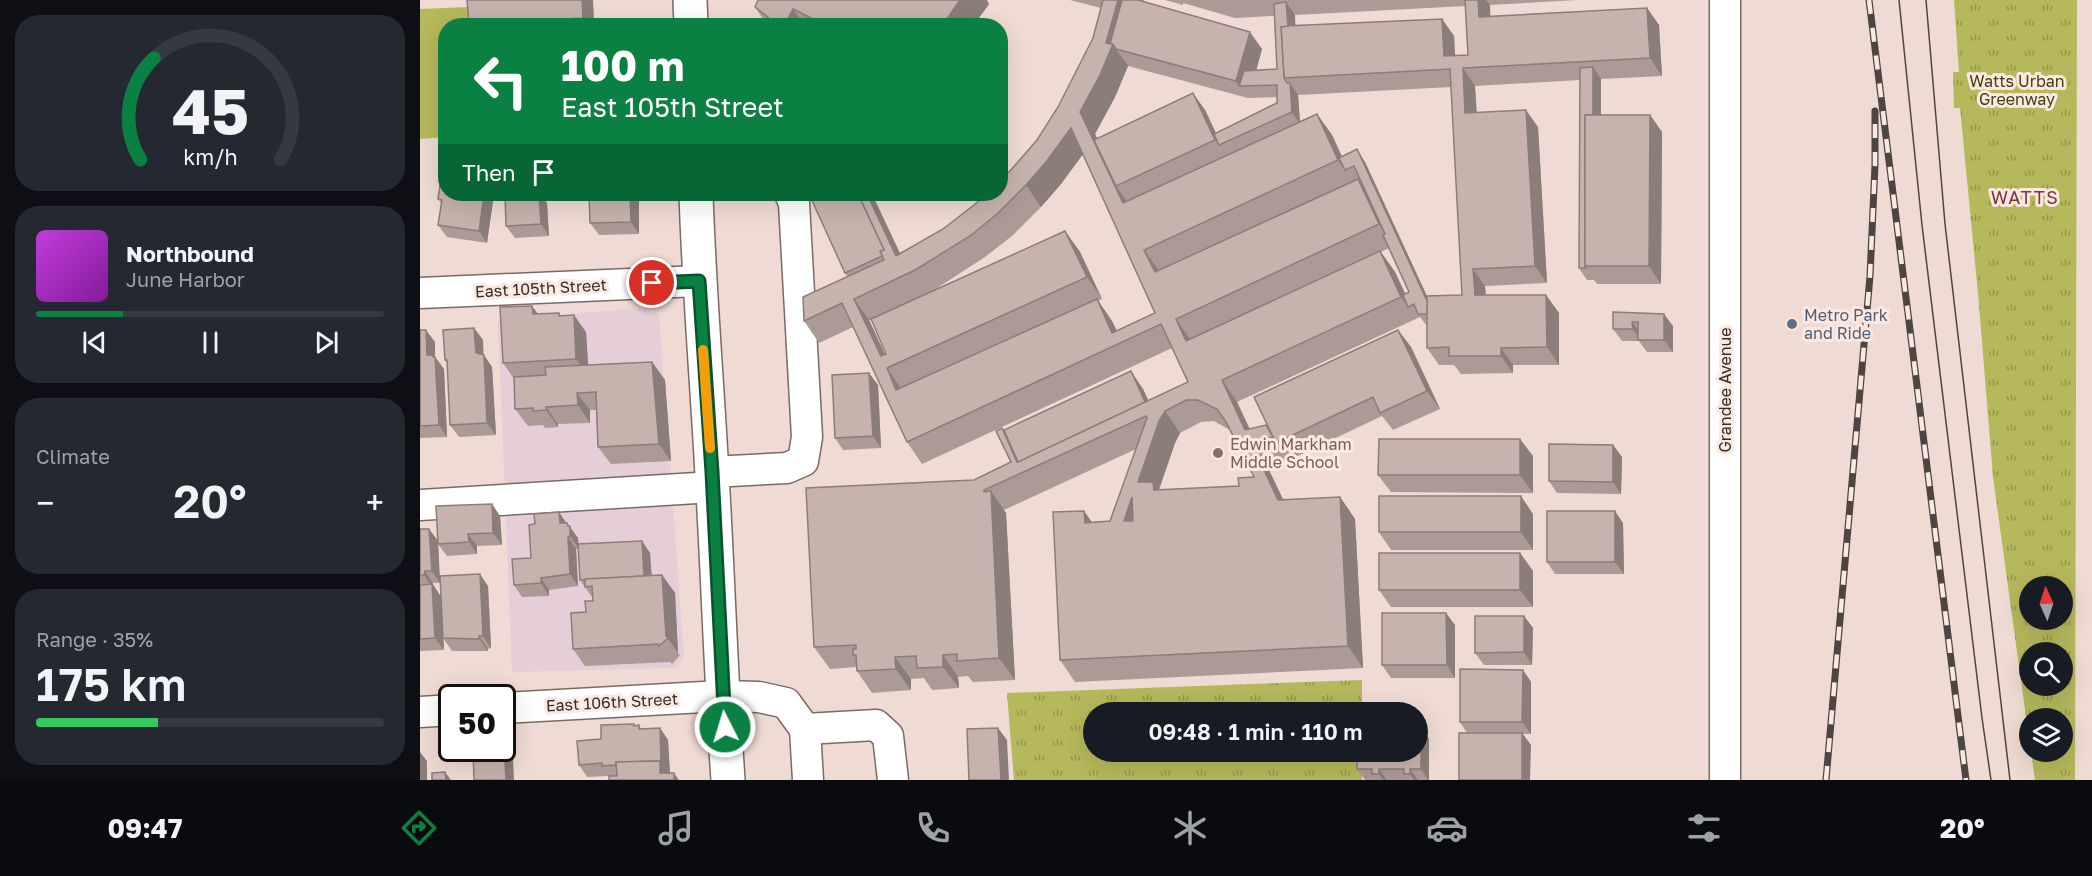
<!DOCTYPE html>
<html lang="en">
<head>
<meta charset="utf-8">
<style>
	:root { --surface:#171b24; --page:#242831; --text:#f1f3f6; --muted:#9ea1a6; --line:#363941; --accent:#0b8043 }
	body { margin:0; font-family:"Golos Text",sans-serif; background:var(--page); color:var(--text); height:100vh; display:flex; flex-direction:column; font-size:22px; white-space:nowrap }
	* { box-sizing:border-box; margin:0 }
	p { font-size:20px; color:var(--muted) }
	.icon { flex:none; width:33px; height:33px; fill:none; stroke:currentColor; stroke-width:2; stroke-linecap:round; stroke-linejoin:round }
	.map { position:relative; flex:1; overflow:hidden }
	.details { display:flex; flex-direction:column; gap:15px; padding:15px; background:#0d0f14; width:420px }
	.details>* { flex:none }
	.banner { position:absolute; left:18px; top:18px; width:570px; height:183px; border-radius:24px; box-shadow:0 6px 24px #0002; background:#0b8043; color:#fff; overflow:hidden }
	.needle { width:39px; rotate:357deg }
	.tools { position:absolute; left:1599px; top:576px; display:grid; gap:12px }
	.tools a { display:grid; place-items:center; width:54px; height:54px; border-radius:50%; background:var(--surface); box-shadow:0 6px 24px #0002; font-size:30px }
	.speed { position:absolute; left:18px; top:684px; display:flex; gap:12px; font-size:30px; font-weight:700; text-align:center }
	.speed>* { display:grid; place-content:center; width:78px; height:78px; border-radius:50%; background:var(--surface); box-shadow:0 6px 24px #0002; line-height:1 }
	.speed .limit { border:3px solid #111; border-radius:9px; background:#fff; color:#111 }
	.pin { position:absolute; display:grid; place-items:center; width:51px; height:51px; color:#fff; margin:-26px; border:3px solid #fff; border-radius:50%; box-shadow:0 2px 6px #0007 }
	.me { position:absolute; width:66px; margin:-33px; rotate:355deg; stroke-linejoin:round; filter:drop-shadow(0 0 4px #0008) }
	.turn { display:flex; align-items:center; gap:21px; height:126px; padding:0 24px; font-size:27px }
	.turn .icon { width:78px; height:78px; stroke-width:2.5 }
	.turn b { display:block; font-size:42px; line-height:51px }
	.then { display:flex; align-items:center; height:57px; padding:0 24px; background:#0003; gap:12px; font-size:22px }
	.big { font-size:45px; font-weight:600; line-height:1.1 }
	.details .card { flex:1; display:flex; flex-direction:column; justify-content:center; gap:9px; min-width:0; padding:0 21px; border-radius:24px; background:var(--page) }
	.details .dial { align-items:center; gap:0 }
	.dial svg { height:156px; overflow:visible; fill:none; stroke:var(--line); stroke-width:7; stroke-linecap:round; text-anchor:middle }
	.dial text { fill:var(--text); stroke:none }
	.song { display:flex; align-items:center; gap:18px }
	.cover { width:72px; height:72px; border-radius:9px; background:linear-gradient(135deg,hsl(290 70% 55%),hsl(290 70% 35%)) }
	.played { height:6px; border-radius:3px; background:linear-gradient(90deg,var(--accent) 25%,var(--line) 25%) }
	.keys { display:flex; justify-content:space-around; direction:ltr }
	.heat { display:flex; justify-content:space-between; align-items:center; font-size:33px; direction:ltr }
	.charge { height:9px; border-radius:4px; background:linear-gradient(90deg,#34c759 35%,var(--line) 0) }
	.trip { position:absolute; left:663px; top:702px; width:345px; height:60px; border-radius:30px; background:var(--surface); box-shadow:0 6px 24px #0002; font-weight:600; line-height:60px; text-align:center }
	.dock { display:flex; height:96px; justify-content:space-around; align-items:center; background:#090b0e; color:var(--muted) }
	.dock .icon { width:42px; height:42px }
	.dock .active { color:var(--accent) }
	.dock b { font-size:27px; color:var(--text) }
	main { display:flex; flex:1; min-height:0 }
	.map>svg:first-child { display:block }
	.commercial { fill:#e6ced8 }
	.park { fill:url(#park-tufts); fill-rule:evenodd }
	.pitch { fill:#b6b85c }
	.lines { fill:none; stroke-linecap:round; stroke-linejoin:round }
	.minor-casing { stroke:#7b6963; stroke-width:33 }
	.major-casing { stroke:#7b6963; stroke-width:36 }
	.minor { stroke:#fff; stroke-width:30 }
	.major { stroke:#fff; stroke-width:33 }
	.tram { stroke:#4d4541; stroke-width:1.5 }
	.rail-casing { stroke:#4d4541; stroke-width:7 }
	.rail { stroke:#fce8e0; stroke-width:4.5; stroke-dasharray:14; stroke-linecap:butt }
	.wall { fill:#ab9a95; fill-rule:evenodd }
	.shaded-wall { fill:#8b7d79 }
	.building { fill:#c7b3ad; stroke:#8b7d79; stroke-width:1.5; fill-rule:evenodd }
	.route-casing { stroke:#07532c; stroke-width:15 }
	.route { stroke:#0b8043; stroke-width:10 }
	.slow { stroke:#f59e0b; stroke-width:10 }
	.service-dot { fill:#5c6f8a; stroke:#fce8e0; stroke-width:2 }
	.education-dot { fill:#8d6e63; stroke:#fce8e0; stroke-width:2 }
	.labels { text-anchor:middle; stroke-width:6; stroke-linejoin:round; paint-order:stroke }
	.park-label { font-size:16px; fill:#404014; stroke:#fce8e0 }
	.street-label { font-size:16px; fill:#352e2b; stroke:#fce8e0 }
	.service-label { font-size:16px; fill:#4e5e75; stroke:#fce8e0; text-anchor:start }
	.education-label { font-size:16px; fill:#785e54; stroke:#fce8e0; text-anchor:start }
	.neighbourhood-label { font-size:18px; letter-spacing:1.5px; fill:#7c343e; stroke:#fce8e0 }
</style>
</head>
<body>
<main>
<section class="details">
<div class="card dial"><svg viewBox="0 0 100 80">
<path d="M14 69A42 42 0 1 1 86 69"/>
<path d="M14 69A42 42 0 0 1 21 17" stroke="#0b8043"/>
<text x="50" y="56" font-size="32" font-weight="700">45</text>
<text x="50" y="72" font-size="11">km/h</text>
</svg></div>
<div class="card">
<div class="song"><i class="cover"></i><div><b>Northbound</b><p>June Harbor</p></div></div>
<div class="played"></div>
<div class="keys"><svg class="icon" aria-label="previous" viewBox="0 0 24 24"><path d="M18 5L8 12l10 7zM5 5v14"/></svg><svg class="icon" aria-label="pause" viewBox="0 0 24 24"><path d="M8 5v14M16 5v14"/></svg><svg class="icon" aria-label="next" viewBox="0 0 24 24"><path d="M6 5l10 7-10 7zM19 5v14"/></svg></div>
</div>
<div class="card"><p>Climate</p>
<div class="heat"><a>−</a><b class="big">20°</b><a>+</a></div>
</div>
<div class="card"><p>Range · 35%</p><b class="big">175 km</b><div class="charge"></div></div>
</section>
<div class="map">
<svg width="1672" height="780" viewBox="0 0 1672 780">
	<defs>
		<pattern id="park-tufts" width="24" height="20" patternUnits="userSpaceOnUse" patternTransform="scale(1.5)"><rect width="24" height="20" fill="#b6b85c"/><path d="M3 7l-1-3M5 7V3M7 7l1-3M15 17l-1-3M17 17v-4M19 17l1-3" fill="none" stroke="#95964c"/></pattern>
	</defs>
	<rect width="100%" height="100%" fill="#efdbd3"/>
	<path class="commercial" d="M219,308L239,314L264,657L255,668L92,672L78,320Z"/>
	<g class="park">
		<path d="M1534,0H1657L1655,780H1615L1611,752H1642V718H1610L1609,739L1573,477L1558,293L1540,108H1534L1533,72H1539ZM1610,586H1642V620H1610ZM1610,652H1642V686H1610Z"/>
		<path d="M942,680V712H674V752H942V780H594L587,693Z"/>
	</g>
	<path class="pitch" d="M49,7L50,25L26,26L25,137L0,139V9Z"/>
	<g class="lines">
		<g class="minor-casing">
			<g id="minor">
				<path d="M1305,0V780"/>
				<path d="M0,293L279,281"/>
				<path d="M292,472L367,468L383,461L387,437L374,203L370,194"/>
				<path d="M0,505L293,487"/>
				<path d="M82,708L302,696L339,697L366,703L385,729L388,780"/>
				<path d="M0,712L32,710"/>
				<path d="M385,729L456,725L468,736L473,780"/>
			</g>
		</g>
		<g class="major-casing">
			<g id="major">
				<path d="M270,0L271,26"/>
				<path d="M276,194C279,288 287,381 292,475C298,577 301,678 308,780"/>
			</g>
		</g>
		<use href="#minor" class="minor"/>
		<use href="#major" class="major"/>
		<g class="tram">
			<path d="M1479,0L1502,225L1562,718L1571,780"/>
			<path d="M1506,0L1525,224L1590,780"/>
		</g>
		<g class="rail-casing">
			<g id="rail">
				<path d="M1449,0L1546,780"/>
				<path d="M1406,780L1450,276L1455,165V111"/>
			</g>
		</g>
		<use href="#rail" class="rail"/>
	</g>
	<g class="wall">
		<path d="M173,0L174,26H50L49,24Z"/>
		<path d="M650,0H724L723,2L842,49L836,70L857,69L854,16L815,18L763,3V5L745,0H1157L1070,5V16L1227,8L1239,25L1242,76L1181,79V115H1230L1242,132L1241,284H1177L1174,280H1167L1159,268L1160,80L1055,86L1056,112L1118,127L1127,283L1065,286L1066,295H1126L1139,313V365H1093V373L1041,374L1034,365H1019L1007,348V326L1000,317L817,402L830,429L852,434L978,330L991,347L1020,409L973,430L962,416L869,460L868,459L846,464L863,500L920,497L935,519L943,668L655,682L640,660L664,511L672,522L690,521L716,449L584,510L586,513L595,680L553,682L548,676L538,677L539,688L512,690L504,678L491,679V690L452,693L437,671L436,667L410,669L394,647L554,480L591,462L585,433L723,389L728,401L768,382L752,348L502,464L487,442L433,327L399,343L384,321L428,277L425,273L389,194H452L480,253L523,229L559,201L590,171L617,140L638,107L673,38L681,8ZM1045,6L1048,55L1035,56L1034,36L1022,19L875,26V15ZM708,66L828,98L857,97V103L796,133L785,110L677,138L675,134L695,97ZM1031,87L1042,295L1007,296L945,162L922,156L912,135L897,114L880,121L878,95ZM663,154L735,313L697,331L692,321L678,301L682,299L660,252L645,231L511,292L565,257L592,236L621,207L641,184ZM969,248L989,292L985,294L975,272L961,252ZM449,320H451L466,354L465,355ZM794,421L810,430L834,477L819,486L739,490L755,443L760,433L781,422Z"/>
		<path d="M569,4L553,26H348L335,7Z"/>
		<path d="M74,194L67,243L27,237L18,225L21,203L18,199Z"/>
		<path d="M219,194V234L179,235L170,223Z"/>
		<path d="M127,203L129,236L95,238L86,226Z"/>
		<path d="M1193,312L1253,326V352H1227L1219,341H1202L1193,329Z"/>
		<path d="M118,314L141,316L166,332L168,365L232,362L245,380L251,461L191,464L178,447L176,410H170V423L138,424V427L125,428L123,425L108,426L95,409L94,379L83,363Z"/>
		<path d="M54,328L63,340V354L72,367L76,435L39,437L30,425L28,364L25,360Z"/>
		<path d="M0,330L15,342V357L24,369L27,437L0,438Z"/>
		<path d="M449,373L458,385L461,448L423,450L415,438Z"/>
		<path d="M1193,445L1202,457L1201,494L1137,493L1129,481Z"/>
		<path d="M1113,456V493L971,492L958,475Z"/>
		<path d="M1113,514V550H971L959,532Z"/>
		<path d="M80,516L82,545L57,546V554L27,556L18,544Z"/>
		<path d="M146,523H147L158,538V544L222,541L230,553L232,576L242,575L255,593L258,653L260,655L252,664L250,662L165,666L153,649L166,612L173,601L172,597L160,580L158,549H156L158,586L129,590V596L102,597L94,585L111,558Z"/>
		<path d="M1203,523L1204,574H1135L1127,562Z"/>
		<path d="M0,529H9L18,541L20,583H13V585L21,597L24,650L0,651V585H1L0,583Z"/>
		<path d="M1100,553L1113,571V607H971L959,590Z"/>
		<path d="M68,586L71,648L68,649V651H32L23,638Z"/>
		<path d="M1104,616L1113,628L1112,665H1064L1055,653Z"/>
		<path d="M1035,625V678H971L962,665Z"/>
		<path d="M1103,670L1111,682V734H1103L1111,745L1047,733L1040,722Z"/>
		<path d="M219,725L221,729L240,728L248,740L250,773L167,777L159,765L181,739L215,726Z"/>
		<path d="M1001,727L1009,739V780H945L937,769Z"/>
	</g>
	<g class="shaded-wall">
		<path d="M162,0H173L174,26H168L163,18Z"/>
		<path d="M540,0H567L569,4L553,26H522Z"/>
		<path d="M698,0H706L696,49L708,66L695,97L675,134L699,185L696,186L708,203H703L660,112L686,43Z"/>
		<path d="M1058,0H1066L1070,5L1071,34L1059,17Z"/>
		<path d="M866,2L875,15L876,44L868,32Z"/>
		<path d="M1227,8L1239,25L1242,76L1230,58Z"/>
		<path d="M373,9L384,26H364Z"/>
		<path d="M1022,19L1034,36L1036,74L1024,56Z"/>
		<path d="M830,32L842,49L832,86H819L816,81Z"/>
		<path d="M1173,67L1181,79V120L1173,116Z"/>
		<path d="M1043,68L1055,86L1058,130L1045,113Z"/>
		<path d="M870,83L878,95L880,124L872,112Z"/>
		<path d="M773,93L785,110L801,144L799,145L795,140Z"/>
		<path d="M1106,110L1118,127L1127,283L1115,266Z"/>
		<path d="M897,114L912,135L927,169L925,170L918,160Z"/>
		<path d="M1230,115L1242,132L1241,284L1229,266Z"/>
		<path d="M651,128L666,150L641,184L621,207L606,185Z"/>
		<path d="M937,149L945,162L1010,303L1006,301Z"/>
		<path d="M938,179L953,201L974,246L959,224Z"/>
		<path d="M64,194H74L67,243L59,231Z"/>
		<path d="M119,194H121L127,203L129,236L121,224Z"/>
		<path d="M210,194H219V234L211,222Z"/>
		<path d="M447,194H452L489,273L476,256Z"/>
		<path d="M645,231L660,252L682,299L667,277Z"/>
		<path d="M724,250L740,272H735Z"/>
		<path d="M960,251L975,272L991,306L988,307L981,297Z"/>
		<path d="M1053,269L1065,286L1067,313L1055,295Z"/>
		<path d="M1126,295L1139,313V365L1127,347Z"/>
		<path d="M434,299L449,320L471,367L461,356Z"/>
		<path d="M677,299L692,321L702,342L692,333Z"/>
		<path d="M112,306L125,323L113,314Z"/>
		<path d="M1244,314L1253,326V352L1244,340Z"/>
		<path d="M154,315L166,332L169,377L156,359Z"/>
		<path d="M756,319L771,341H766Z"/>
		<path d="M1212,322L1221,334V341L1213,329Z"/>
		<path d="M54,328L63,340L64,365L56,353Z"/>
		<path d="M6,330L15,342V358V357L24,369L27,437L19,425L7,355Z"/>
		<path d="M978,330L991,347L1020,409L1007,391Z"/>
		<path d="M1081,348L1093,365V373L1081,356Z"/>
		<path d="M64,355L72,367L76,435L67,423Z"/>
		<path d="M232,362L245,380L251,461L239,444Z"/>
		<path d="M467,368L482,390H476Z"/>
		<path d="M711,371L723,389L739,423L745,411L760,433L755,443L739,489L749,504L718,482L739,423L727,407Z"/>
		<path d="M449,373L458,385L461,448L453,436Z"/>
		<path d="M802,380L817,402L835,441L825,430Z"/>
		<path d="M157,393L170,410V423L158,405Z"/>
		<path d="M126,407L138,424V427L126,410Z"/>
		<path d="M1100,439L1113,456V493L1100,475Z"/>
		<path d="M831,442L846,464L874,522L858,500Z"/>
		<path d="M1193,445L1202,457L1201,494L1193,482Z"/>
		<path d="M564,490L571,500V491L586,513L595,680L579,658Z"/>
		<path d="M1101,496L1113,514V550L1101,532Z"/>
		<path d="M712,497L727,519L704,521Z"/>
		<path d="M920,497L935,519L943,668L928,646Z"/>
		<path d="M72,504L80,516L82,545L73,533Z"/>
		<path d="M664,511L679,533L665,523Z"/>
		<path d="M1195,511L1203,523L1204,574L1195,562Z"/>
		<path d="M139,512L147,524L140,523Z"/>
		<path d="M147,523L158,538L159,549L150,536Z"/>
		<path d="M9,529L18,541L20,583L12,571Z"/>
		<path d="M48,534L57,546V554L49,542Z"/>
		<path d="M148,537L156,549L158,586L150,574Z"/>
		<path d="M222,541L230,553L232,588L224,576Z"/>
		<path d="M1100,553L1113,571V607L1100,590Z"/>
		<path d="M5,571L21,597L24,650L15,638L12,587L4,575Z"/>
		<path d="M60,574L68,586L71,648L63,636Z"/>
		<path d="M242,575L255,593L258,653L246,636Z"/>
		<path d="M121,578L129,590V596L121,583Z"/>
		<path d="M1026,613L1035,625V678L1027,665Z"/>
		<path d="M1104,616L1113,628L1112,665L1104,652Z"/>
		<path d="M59,636L68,649V651L59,639Z"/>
		<path d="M523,655L538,677L539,688L523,667Z"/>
		<path d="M475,657L491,679V690L476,669Z"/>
		<path d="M1103,670L1111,682V734L1102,722Z"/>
		<path d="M1001,727L1009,739V780H1008L1001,769Z"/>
		<path d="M240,728L248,740L250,775L241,763Z"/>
		<path d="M578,728L587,740L589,780H581Z"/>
		<path d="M1102,733L1111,745L1110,780H1102Z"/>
		<path d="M84,745L93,757L94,780H86Z"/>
		<path d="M0,752L7,761V780H0Z"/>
		<path d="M240,761L253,780L240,773Z"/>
		<path d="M959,769L967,780H963L959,774Z"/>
		<path d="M990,769L998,780H994L990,774Z"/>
		<path d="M25,772L31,780H26Z"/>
		<path d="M254,773L259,780H254Z"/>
	</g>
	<g class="building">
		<path d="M47,0H162L163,18L49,24Z"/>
		<path d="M338,0H540L522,26H407L373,9L364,26H359L335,7Z"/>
		<path d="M683,0H698L686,43L693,44L680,75L660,112L703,203L897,114L918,160L724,250L735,272L938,179L959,224L756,319L766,341L960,251L981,297L802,380L825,430L846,425L853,437L831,442L858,500L920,497L928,646L640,660L633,512L664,511L665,523L690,521L727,418L726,416L564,490V492L571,491L579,658L537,661V654L523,655V667L497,668L496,656L475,657L476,669L437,671L436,655H433V649H436V645L394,647L386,488L554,480L591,462L576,431L582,428L597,462L768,382L741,324L487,442L422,303L384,321L383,297L464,260L460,251L464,250L438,194H447L476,256L523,229L559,201L566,194H580V180L590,171L617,140L638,107L673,38ZM651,128L735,313L692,333L677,299L476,390L467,368L667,277L645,231L451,319L466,354L461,356L434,299L495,270L550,236L577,214L606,185L626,162ZM766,400H778L797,409L806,422L834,477L818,478L819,486L734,490L733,482H718L739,421L745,411ZM712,497L713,521H704Z"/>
		<path d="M702,0H718L830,32L816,81L696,49L693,44H690Z"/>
		<path d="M1045,0H1058L1059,17L1227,8L1230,58L1043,68L1045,113L1106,110L1115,266L1053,269L1055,295H1126L1127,347L1081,348V356H1029V347L1007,348V296L1042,295L1030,69L864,78L861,27L864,26L1022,19L1024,56L1048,55Z"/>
		<path d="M866,2L868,26L861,27L864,78L867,83H870L872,112L799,145L794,134L857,103V85L819,86L824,71L857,69L854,4Z"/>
		<path d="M1173,67V115H1165V266L1166,268H1159L1160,68Z"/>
		<path d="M773,93L795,140L696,186L674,140Z"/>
		<path d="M1165,115H1230L1229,266H1165Z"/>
		<path d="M937,149L1007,301V314H998L994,304L988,307L983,295L989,292L963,235L965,234L934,166L925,170L919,158Z"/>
		<path d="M22,172H26V194H64L59,231L18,225L22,200L18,199Z"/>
		<path d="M85,194H119L121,224L86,226Z"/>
		<path d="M169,194H210L211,222L170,223Z"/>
		<path d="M389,194H438L464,250L460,251L462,256L425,273Z"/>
		<path d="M112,306L113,314L139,313V316L154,315L156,359L83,363L80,307Z"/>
		<path d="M1193,312L1244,314V340H1218V322H1212L1213,329H1193Z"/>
		<path d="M54,328L56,353L64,355L67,423L30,425L27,360H25L23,330Z"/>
		<path d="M0,330H6L7,355H13V357H15L19,425L0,426Z"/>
		<path d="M978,330L1007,391L960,413L953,397L856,443L834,397Z"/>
		<path d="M232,362L239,444L178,447L176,392L157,393L158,405L126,407V410L113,411V408L95,409L94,377L126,375L125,367Z"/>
		<path d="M711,371L725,402L598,462L584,430Z"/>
		<path d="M449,373L453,436L415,438L412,375Z"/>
		<path d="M959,439H1100V475H958Z"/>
		<path d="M1129,444L1193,445V482L1129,481Z"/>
		<rect x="959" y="496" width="142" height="36"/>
		<path d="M72,504L73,533L48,534L49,542L18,544L16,506Z"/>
		<rect x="1127" y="511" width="68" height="51"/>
		<path d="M139,512L140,523H147L148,526H150V536L148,537L150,574L121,578V583L94,585L92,559L111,558L109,525L115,524L114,514Z"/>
		<path d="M0,529H9L12,571H5L4,575L0,576Z"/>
		<path d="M222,541L224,576L160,580L158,544Z"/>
		<rect x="959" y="553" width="141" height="37"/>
		<path d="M60,574L63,636H59V639L23,638L20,576Z"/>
		<path d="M242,575L246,636L248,638L239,646L238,644L153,649L151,613L166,612L165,601H173L172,586L165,587V579Z"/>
		<path d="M12,584L15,638L0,639V585Z"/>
		<path d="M962,613H1026L1027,665H962Z"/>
		<path d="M1055,616H1104V652L1055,653Z"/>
		<path d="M1040,669L1103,670L1102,722H1040Z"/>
		<path d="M214,724V726L219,725V729L240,728L241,763L240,761L196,762V765L182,766V763L159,765L157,741L181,739V725Z"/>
		<path d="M998,727H1001V769H990V774H984V769H959V774H952V769H937V752H998Z"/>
		<path d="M578,728L581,780H549L547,729Z"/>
		<rect x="1039" y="733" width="63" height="47"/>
		<path d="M82,745H84L86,780H54L53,748H82Z"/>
		<path d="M240,761V773H254V780H189V776H197L196,762Z"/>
		<path d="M25,772L26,780H12V773Z"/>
	</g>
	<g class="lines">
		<g class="route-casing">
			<path id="route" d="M232,283L279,281L292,472L305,727"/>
		</g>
		<use href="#route" class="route"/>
		<path class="slow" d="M283,350L290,448"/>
	</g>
	<circle class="service-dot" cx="1372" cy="324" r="6"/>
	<circle class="education-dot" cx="798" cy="453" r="6"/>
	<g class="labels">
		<g class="park-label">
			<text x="1597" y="87">Watts Urban<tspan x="1597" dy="18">Greenway</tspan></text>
		</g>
		<g class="street-label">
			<text transform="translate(121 288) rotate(-3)" y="6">East 105th Street</text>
			<text transform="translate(1305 390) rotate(-90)" y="6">Grandee Avenue</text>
			<text transform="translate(192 702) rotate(-3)" y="6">East 106th Street</text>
		</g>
		<g class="service-label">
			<text x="1384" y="321">Metro Park<tspan x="1384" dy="18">and Ride</tspan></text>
		</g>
		<g class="education-label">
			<text x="810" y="450">Edwin Markham<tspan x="810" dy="18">Middle School</tspan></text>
		</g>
		<g class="neighbourhood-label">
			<text x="1605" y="204">WATTS</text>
		</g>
	</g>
</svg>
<div class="tools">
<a><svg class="needle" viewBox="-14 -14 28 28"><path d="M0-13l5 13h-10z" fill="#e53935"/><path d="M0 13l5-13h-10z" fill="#9ea1a6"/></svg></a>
<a><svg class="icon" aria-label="search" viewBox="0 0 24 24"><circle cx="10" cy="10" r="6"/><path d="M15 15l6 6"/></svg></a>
<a><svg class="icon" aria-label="layers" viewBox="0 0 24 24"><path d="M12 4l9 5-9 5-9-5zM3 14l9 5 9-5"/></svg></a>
</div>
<div class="speed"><div class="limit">50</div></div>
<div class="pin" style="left:232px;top:283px;background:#d93025"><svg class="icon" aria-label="arrive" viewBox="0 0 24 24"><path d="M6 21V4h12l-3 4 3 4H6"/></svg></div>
<svg class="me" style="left:305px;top:727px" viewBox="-20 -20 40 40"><circle r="17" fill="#0b8043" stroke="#fff" stroke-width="3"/><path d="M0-11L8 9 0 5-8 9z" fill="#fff"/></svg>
<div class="trip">09:48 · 1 min · 110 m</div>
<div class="banner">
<div class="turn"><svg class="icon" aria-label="left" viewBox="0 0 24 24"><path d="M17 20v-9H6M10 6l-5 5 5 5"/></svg><div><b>100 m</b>East 105th Street</div></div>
<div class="then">Then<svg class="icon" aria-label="arrive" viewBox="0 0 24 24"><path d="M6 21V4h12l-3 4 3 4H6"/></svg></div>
</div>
</div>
</main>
<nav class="dock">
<b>09:47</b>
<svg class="icon active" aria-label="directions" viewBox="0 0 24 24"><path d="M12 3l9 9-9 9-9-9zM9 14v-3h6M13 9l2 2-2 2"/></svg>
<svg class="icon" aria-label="music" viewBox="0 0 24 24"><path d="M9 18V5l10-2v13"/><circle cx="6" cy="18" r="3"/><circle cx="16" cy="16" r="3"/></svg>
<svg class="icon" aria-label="phone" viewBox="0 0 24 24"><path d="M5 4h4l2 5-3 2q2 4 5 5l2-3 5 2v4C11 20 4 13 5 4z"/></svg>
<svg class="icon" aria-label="climate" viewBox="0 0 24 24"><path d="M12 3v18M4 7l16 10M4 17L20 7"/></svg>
<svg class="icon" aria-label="car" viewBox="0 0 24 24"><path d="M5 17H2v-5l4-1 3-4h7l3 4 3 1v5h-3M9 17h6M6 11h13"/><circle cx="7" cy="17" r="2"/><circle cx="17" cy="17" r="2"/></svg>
<svg class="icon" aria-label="filters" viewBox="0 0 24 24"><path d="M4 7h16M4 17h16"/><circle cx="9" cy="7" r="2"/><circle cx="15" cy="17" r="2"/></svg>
<b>20°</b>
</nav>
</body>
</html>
